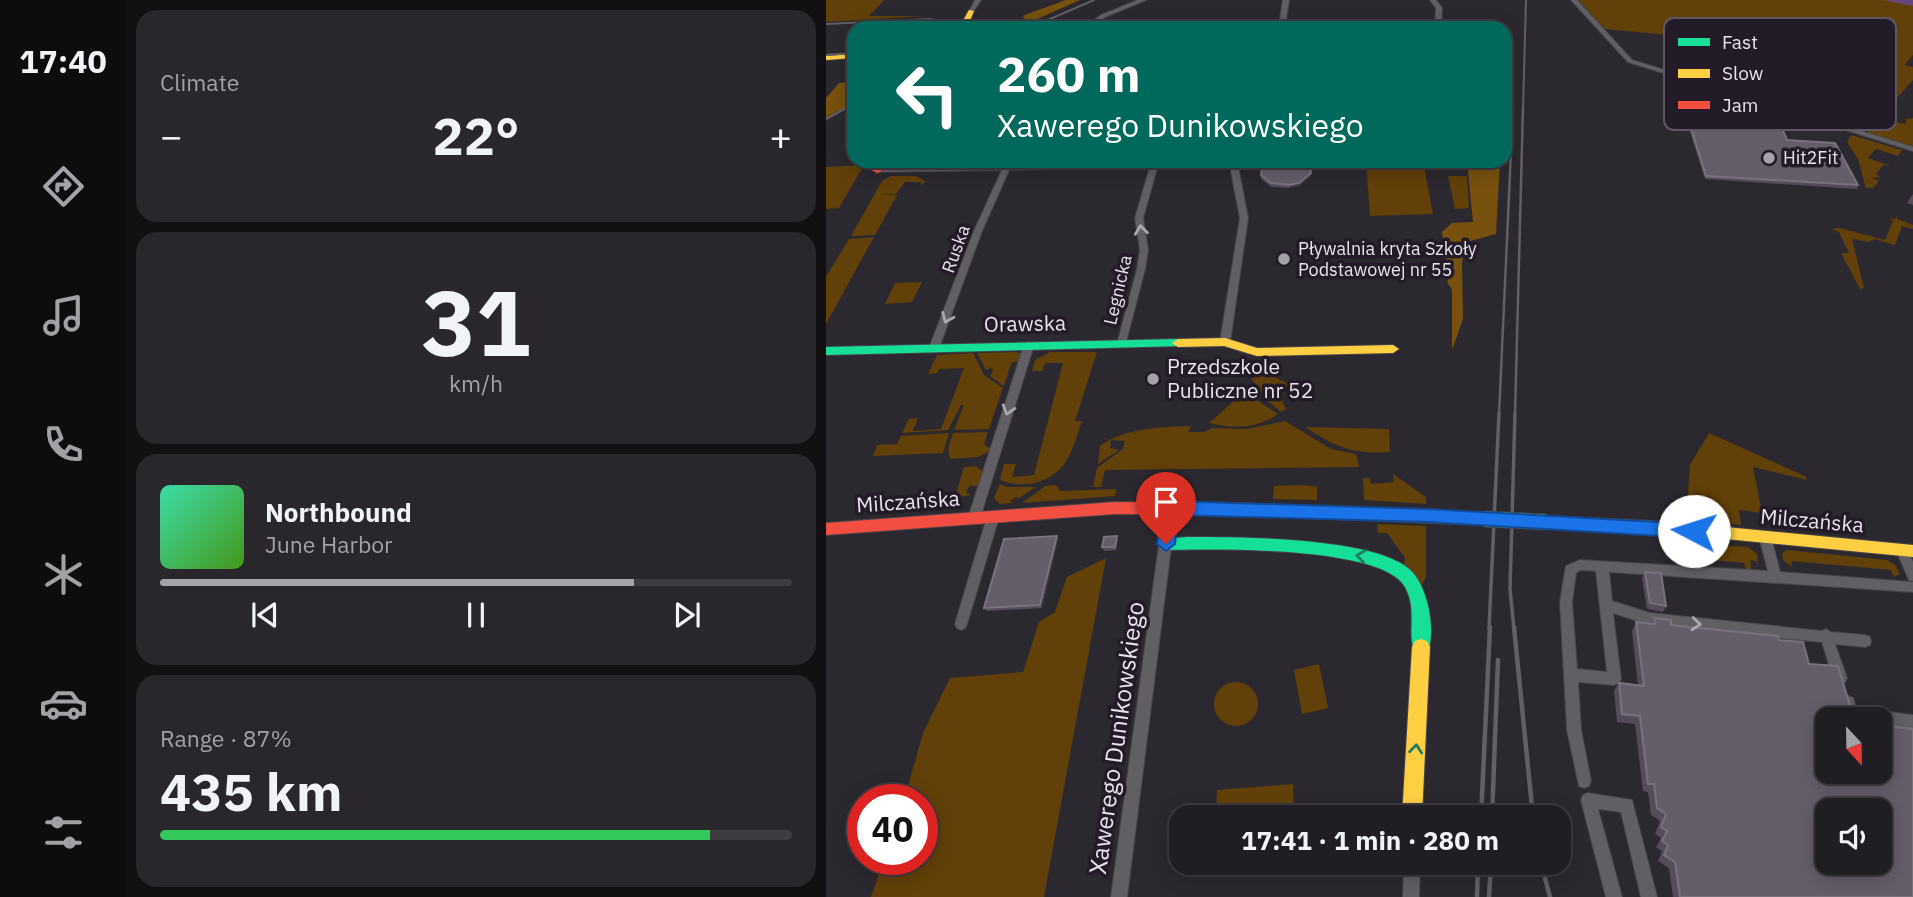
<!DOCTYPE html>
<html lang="en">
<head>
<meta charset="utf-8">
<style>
	:root { --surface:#211e23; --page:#29272b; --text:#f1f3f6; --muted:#a2a2a6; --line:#3e3c41; --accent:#a6a2aa }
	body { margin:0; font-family:"IBM Plex Sans",sans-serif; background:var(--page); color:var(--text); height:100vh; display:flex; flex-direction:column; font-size:26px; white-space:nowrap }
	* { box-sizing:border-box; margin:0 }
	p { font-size:23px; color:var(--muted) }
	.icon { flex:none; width:38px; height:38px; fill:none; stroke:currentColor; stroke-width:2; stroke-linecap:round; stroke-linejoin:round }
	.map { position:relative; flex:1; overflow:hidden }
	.side { display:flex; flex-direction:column; gap:10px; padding:10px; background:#121013; width:700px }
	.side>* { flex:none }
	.guide { position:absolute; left:21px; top:21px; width:665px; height:147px; border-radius:21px; box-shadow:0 4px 18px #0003,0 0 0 2px var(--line); background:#00695c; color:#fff; overflow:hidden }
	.needle { width:46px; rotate:158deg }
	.controls { position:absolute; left:989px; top:707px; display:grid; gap:14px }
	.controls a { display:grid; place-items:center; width:77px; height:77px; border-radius:14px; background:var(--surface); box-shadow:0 4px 18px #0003,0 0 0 2px var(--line); font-size:35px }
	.speed { position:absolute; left:21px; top:784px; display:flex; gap:14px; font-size:35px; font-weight:700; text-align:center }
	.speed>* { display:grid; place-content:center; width:91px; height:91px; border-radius:50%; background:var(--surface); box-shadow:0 4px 18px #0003,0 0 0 2px var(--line); line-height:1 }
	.speed .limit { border:10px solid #d22; background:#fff; color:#111 }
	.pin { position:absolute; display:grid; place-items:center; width:60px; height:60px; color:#fff; margin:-72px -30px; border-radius:50% 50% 50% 0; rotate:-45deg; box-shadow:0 0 7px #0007 }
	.pin .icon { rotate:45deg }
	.me { position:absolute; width:77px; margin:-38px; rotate:275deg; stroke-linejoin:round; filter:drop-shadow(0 0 5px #0008) }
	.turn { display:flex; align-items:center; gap:24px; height:147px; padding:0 35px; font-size:32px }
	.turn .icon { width:91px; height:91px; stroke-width:2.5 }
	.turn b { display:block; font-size:49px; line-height:60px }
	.big { font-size:52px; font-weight:700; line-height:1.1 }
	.side .tile { flex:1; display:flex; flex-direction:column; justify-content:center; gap:10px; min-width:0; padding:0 24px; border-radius:21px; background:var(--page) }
	.side .dial { align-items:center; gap:0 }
	.dial b { font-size:91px; line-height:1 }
	.song { display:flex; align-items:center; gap:21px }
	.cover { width:84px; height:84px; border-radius:10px; background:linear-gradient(135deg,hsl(160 70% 55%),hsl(100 70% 35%)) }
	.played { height:7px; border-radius:4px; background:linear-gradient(90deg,var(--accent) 75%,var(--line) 75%) }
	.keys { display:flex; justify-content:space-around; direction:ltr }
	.heat { display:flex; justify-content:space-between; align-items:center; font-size:38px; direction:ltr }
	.charge { height:10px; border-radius:5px; background:linear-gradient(90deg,#34c759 87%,var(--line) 0) }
	.trip { position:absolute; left:343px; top:805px; width:402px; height:70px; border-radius:21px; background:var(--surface); box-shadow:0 4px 18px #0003,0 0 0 2px var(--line); font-weight:700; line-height:70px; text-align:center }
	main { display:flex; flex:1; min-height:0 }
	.tabs { display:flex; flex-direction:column; width:126px; justify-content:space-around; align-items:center; background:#0d0c0e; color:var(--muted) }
	.tabs .icon { width:49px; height:49px }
	.tabs .on { color:var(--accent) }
	.tabs b { font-size:32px; color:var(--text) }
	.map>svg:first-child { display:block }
	.green { fill:#624009 }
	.forest { fill:#78510f }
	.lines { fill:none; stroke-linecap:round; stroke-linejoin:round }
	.river { fill:#67467d; fill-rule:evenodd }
	.street-casing { stroke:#47444a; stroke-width:2 }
	.fast-casing { stroke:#47444a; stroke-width:2 }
	.slow-casing { stroke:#47444a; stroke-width:2 }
	.jam-casing { stroke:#47444a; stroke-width:2 }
	.street { fill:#615e64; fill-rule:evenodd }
	.fast { fill:#16e098; fill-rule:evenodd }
	.slow { fill:#ffcf43; fill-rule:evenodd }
	.jam { fill:#f24e42; fill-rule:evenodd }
	.tram { stroke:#625f65; stroke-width:2 }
	.rail-far3 { stroke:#625f65; stroke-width:2 }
	.rail-far2 { stroke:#625f65; stroke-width:2.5 }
	.rail-far1 { stroke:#625f65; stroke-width:3.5 }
	.rail { stroke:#625f65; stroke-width:4.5 }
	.fast-bridge-casing { stroke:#47444a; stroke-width:17; stroke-linecap:butt }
	.fast-bridge { stroke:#16e098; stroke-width:15 }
	.wall { fill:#544c5a }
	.shaded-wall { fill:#3d3742 }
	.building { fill:#645d6a; stroke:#79727e; stroke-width:2; fill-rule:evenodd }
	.oneway { stroke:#aba7af }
	.oneway2 { stroke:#1c7e60 }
	.route { fill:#1a73e8; stroke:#114b97; stroke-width:2 }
	.poi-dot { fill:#a6a2aa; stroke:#231b28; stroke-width:2.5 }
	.labels { text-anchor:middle; stroke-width:7; stroke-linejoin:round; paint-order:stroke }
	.far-poi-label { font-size:18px; fill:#e8e3ec; stroke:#231b28; text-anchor:start }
	.far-street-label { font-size:18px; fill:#e8e3ec; stroke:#231b28 }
	.street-label { font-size:21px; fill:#e8e3ec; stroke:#231b28 }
	.poi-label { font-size:21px; fill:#e8e3ec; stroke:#231b28; text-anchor:start }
	.near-street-label { font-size:24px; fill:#e8e3ec; stroke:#231b28 }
	.key { fill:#231b28; stroke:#5e5763; stroke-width:2 }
	.key-label { font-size:19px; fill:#e8e3ec }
</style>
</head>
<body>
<main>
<nav class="tabs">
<b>17:40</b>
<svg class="icon on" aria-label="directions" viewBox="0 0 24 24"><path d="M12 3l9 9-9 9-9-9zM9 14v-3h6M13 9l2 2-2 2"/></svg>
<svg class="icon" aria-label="music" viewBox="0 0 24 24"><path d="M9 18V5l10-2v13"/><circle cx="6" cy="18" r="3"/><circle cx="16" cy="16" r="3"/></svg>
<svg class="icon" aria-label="phone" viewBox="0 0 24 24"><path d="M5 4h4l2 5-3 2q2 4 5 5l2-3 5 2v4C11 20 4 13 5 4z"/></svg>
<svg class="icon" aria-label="climate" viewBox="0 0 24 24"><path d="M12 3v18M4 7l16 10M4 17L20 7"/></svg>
<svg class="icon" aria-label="car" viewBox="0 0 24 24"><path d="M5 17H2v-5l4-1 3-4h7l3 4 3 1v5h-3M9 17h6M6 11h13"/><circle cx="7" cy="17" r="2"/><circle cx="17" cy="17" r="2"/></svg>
<svg class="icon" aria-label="filters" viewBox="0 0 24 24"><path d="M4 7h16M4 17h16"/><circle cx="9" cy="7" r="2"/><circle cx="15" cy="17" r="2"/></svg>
</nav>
<section class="side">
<div class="tile"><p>Climate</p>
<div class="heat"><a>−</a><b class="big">22°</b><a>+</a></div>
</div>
<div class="tile dial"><b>31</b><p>km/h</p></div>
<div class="tile">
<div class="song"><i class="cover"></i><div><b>Northbound</b><p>June Harbor</p></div></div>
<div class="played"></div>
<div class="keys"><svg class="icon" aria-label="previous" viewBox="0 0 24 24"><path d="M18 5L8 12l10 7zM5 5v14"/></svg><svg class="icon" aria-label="pause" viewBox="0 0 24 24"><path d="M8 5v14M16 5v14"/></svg><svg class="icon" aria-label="next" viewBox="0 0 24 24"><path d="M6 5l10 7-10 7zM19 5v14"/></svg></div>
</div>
<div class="tile"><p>Range · 87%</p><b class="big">435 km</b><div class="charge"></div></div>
</section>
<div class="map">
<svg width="1087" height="897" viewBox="0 0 1087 897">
	<rect width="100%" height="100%" fill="#2c282f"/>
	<g class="green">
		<path d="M0,0H58L43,16H98L0,22Z"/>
		<path d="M752,0H1087V55L1079,65L1087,67V80L1051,120L1060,113L1066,121L1080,124V119L1087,118V147L1040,133L1044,129L1042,127L1037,131L961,108L969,106L1022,122L1051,90L935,59L898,88L867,79L915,42L779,29Z"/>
		<path d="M1025,135L1076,150L1072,156L1050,149L1042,158L1065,166L1057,165L1050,174L1055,177L1046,178L1053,181L1047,188H1040L1032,159L1021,142Z"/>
		<path d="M540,161H597L607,214L544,216Z"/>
		<path d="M38,165L13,208L0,209V167Z"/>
		<path d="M65,176H90L100,182L94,185L96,182H79L70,194L55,195H71L49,235L25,236L56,181Z"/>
		<path d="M622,176H641L643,208L629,209Z"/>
		<path d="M1071,216V219L1087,225V229L1076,226L1069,245L1048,239L1043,242L1026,239L1038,288L1034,289L1015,253H1023L1013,232L1005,229L1014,228L1059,240L1067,221L1063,218L1069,219Z"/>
		<path d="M48,237L0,324V277L23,239Z"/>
		<path d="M96,282L86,302L59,304L69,283Z"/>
		<path d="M190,352L196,354L193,362H186L178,386L164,376L167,371L165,368L160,370L151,353Z"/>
		<path d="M224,352H271L249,421H256C251,434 247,452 239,463C224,484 196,489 174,480L178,464H190L186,477L208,475L237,363H219L216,371H206L209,360Z"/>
		<path d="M147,353L158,375L177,388L163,429L128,430L138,405H135L122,430L76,433L83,419L92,418L87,431L115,429L138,368L113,369L111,373L102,374L111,355Z"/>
		<path d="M445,375L464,385C455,391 454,400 460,409L455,412L438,398L425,378Z"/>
		<path d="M418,392L452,414C431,429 408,429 383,423Z"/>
		<path d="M459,421L505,449L530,454L533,467L279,470L275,487H267L271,468L297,449L299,441L285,440L284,448L293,450L272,464L274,446C298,428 335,427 365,426L362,432H378L387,428L420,429Z"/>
		<path d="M479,427L563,429L564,452C526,454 511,448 479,427Z"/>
		<path d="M162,432L158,444L166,450L152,457L124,459L122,449L127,433Z"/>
		<path d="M123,433L117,453L47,456L51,445L71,444L75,436Z"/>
		<path d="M883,433L979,476L981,480L927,467L936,513L913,510L915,525L870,519L861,507L864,465Z"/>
		<path d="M150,466L158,473L153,486H143L140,493L145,495L132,497L130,494L138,467Z"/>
		<path d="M567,474L600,497V504L538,500L537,478H544L545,484L568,482Z"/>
		<path d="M174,484L181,487H210L193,498L190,497L184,501L187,503L174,504L168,498Z"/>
		<path d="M230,485L234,491L290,489L289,496L196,503L219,486Z"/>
		<path d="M477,485L491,487V500L447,499L448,486Z"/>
		<path d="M551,524L600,526V577L594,588L578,565L579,558L561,533H552Z"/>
		<path d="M844,541L922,547L931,554L932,568L930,561L924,560L926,571H921L918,563L855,557L845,549Z"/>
		<path d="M961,550L1061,560L1070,566L1074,574L1068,577L1065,570L965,561L966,567L957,560L956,553Z"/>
		<path d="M280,558L218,897H45L58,859H96V800H78L97,733L124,678L197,672L213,622L229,612L241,577Z"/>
		<path d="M493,664L502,708L476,714L468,670Z"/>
		<circle cx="410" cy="704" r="22"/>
		<path d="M467,784L468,817H390L391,790Z"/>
	</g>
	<g class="forest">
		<path d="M240,0H254L191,28H175L199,18L196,16Z"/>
		<path d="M28,82V103L0,117V98L13,83Z"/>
		<path d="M641,161H674L670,234L640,242L636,262L637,319L626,350V289L622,284L616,232L626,223L647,222Z"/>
	</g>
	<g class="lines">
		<path class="river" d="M1057,0H1087V6Z"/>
		<g class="street-casing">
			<g id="street">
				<path d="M149,0H155L147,12H143Z"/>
				<path d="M312,0H320L279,17L264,28H257L275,15Z"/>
				<path d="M457,0H463L459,26L533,25L536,27L389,28L392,26H453Z"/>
				<path d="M604,0H610L616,8L615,28H609L610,8Z"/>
				<path d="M745,0H751L806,60L1087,147V151L802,62Z"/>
				<path d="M183,161L187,163L185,165L325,163V161H333L317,218L322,250L319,269L299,346L296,347L291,344L311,269L314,250L309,218L324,167L183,170L156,231L113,348L108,351L103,348L148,231L176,170L51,172L47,170L51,168L178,166L181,162Z"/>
				<path d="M403,161H411L422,218L404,342L399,345L394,342L414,218Z"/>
				<path d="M203,342L208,345L154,518L152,521L148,523L144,521L142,518L198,345Z"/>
				<path d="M344,504L348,505L350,508L301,897H285L338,508L340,505Z"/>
				<path d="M167,512L171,514L173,517L141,624L139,628L135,630L131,628L129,624L161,517L163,514Z"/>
				<path d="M939,532L943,534L945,537L954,572L1087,582V592L783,572L786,601L824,613L996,631L1000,629L1005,632L1039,635L1044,637L1045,641L1044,645L1039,647L1009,644L1021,678L1019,682L1014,684L1009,682L1007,678L996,642L824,625L787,613L795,679L793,683L788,685L752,682L755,730L765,781L763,786L758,788L753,786L741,730L734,602L740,566L754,560L942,571L933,537L935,534ZM755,570L770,571L781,672L751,669L746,602L750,573Z"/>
				<path d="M1076,545L1080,547L1087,562V581L1083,580L1070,550L1072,547Z"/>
				<path d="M1022,696L1027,698L1030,708L1087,715V729L1054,724V719H1020L1015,703L1017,698Z"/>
				<path d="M762,793L806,800L831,897H815L795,812L772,809L796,897H780L755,800L757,795Z"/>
				<path d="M578,863H594L593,897H577Z"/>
			</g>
		</g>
		<g class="fast-casing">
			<g id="fast">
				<path d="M352,339L356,340L358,343L356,346L0,355V347Z"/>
				<path d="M407,503L659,513L664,515L667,519L664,523L659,525L407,515L402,513L400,509L402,505Z"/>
				<path d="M361,537C411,537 544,537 582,568C594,577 600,596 603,610C605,623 607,640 601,653L595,655L589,653C580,633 593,607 577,584C549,546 387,549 340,550L335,549L332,544L335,539Z"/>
			</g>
		</g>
		<g class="slow-casing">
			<g id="slow">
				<path d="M143,10L148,11L141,28H133Z"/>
				<path d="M28,54V58L0,60V56Z"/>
				<path d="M399,338L431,348L567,345L573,349L567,353L431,356L398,346L352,347L346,343L352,339Z"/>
				<path d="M719,516L848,522L1087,545V557L848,534L719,528L714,526L711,522L714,518Z"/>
				<path d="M595,639L601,641L604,647L596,817H576L586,647L589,641Z"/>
			</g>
		</g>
		<g class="jam-casing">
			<g id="jam">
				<path d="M51,161H61L54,172L51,173L46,170Z"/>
				<path d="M289,502L407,503L412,505L414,509L412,513L407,515L289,514L0,535V523Z"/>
			</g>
		</g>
		<use href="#street" class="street"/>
		<use href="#fast" class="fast"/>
		<use href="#slow" class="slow"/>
		<use href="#jam" class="jam"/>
		<g class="tram">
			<path d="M0,24L104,19L117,22L119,28"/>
			<path d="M0,55L28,53"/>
		</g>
		<g class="rail-far3">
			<path d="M203,28L268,0"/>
			<path d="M19,109L28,104"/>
			<path d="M687,109V104"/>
			<path d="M697,109L700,0"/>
		</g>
		<g class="rail-far2">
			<path d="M0,119L22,107"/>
			<path d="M673,415L687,107"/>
			<path d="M689,415L697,107"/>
		</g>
		<g class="rail-far1">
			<path d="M663,629L673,413"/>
			<path d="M688,629L684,589L689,413"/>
		</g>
		<g class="rail">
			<path d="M688,627L707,817"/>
			<path d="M655,817L664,627"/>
			<path d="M666,817L672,660"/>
			<path d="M715,863L724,897"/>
			<path d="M651,897L652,863"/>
			<path d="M663,897L665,863"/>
		</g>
		<g class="fast-bridge-casing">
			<path id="fast-bridge" d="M659,519L719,522"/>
		</g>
		<use href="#fast-bridge" class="fast-bridge"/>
	</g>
	<g class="wall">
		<path d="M857,103L931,118L961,140L1032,185L1031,189L879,179L856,106Z"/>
		<path d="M435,175L485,176L473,186L464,188L446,187L435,179Z"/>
		<path d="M1087,194V205L1081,203Z"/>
		<path d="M232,539L216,608L161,611L158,608Z"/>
		<path d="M292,539L290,550L278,551L276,547Z"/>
		<path d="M819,572L840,606L837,612L821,609L816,578Z"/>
		<path d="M828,618L845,625L953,640L983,664L1028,719L1087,897H847L843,868L832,861L836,851L830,847L835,838L829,834L834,821L825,815L822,792L817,791L809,724L791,722L788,691L793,683L812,685L806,631L810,622L825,623Z"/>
	</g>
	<g class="shaded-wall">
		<path d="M485,173V176L473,186L464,188V185Z"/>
		<path d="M231,536L232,539L216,608L214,605Z"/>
	</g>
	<g class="building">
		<path d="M857,103L876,104L877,107L927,110L931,118L952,119L961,140L1009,143L1032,185L880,176Z"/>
		<path d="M456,161L473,162L484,167L485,173L473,183L464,185L445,183L435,175L436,169Z"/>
		<path d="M231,536L214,605L158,608L178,539Z"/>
		<path d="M291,536L289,547H276L278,537Z"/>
		<path d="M819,572L835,573L840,606L824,603Z"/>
		<path d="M828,618L845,620V625L952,636L953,640L977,642L983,664L1012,666L1028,719H1001V772H1054V725L1087,729V897H854L849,862L838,855L842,845L836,841L841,831L835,827L840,814L831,808L828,784H822L814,716L796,714L793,683L818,686L810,622L829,624ZM1001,810H1054V863H1001Z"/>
	</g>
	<defs><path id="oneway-chevron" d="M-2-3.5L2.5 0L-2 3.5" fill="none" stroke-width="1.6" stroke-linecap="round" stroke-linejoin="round" transform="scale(1.75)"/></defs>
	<g class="oneway">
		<use href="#oneway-chevron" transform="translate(315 230) rotate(-97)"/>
		<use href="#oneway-chevron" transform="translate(121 318) rotate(113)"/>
		<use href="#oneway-chevron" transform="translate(182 410) rotate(107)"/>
		<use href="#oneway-chevron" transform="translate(870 624) rotate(5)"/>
	</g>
	<g class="oneway2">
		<use href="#oneway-chevron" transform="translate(535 556) rotate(-172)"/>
		<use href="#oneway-chevron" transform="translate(590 749) rotate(-84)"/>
	</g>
	<path class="route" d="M344,501L602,509L868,524L877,531L868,538L602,522L352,515L349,544L340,551L331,544L336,508Z"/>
	<g class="poi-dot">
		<circle cx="943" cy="158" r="7"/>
		<circle cx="458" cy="259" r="7"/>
		<circle cx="327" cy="379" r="7"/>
	</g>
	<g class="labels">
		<g class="far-poi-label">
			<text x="957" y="164">Hit2Fit</text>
			<text x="472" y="255">Pływalnia kryta Szkoły<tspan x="472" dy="21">Podstawowej nr 55</tspan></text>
		</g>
		<g class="far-street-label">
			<text transform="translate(130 249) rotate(-70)" y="6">Ruska</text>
			<text transform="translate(292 290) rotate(-77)" y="6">Legnicka</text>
		</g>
		<g class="street-label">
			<text transform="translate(199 324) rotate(-1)" y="7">Orawska</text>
			<text transform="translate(82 502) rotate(-4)" y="7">Milczańska</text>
			<text transform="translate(986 521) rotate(5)" y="7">Milczańska</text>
		</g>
		<g class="poi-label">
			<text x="341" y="374">Przedszkole<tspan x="341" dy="24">Publiczne nr 52</tspan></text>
		</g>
		<g class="near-street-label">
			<text transform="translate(291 738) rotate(-82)" y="8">Xawerego Dunikowskiego</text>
		</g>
	</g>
	<rect x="838" y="18" width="232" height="112" rx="10" class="key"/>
	<rect x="852" y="38" width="32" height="8" fill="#16e098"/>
	<rect x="852" y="69" width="32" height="9" fill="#ffcf43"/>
	<rect x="852" y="101" width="32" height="8" fill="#f24e42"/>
	<g class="key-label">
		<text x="896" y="49">Fast</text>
		<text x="896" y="80">Slow</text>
		<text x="896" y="112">Jam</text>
	</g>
</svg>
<div class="controls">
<a><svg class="needle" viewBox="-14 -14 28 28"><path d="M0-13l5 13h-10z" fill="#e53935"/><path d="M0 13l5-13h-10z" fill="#a2a2a6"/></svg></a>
<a><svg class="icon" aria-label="sound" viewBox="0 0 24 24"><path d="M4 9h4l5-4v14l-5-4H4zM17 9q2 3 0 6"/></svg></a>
</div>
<div class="speed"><div class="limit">40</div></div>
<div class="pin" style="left:340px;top:544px;background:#d93025"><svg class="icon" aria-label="arrive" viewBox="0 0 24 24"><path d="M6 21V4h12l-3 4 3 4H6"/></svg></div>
<svg class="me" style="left:868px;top:531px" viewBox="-20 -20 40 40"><circle r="19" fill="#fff"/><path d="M0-13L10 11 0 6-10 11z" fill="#1a73e8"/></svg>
<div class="trip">17:41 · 1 min · 280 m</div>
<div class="guide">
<div class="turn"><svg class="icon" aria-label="left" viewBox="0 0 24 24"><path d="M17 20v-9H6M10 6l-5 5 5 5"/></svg><div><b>260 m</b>Xawerego Dunikowskiego</div></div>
</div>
</div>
</main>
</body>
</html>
